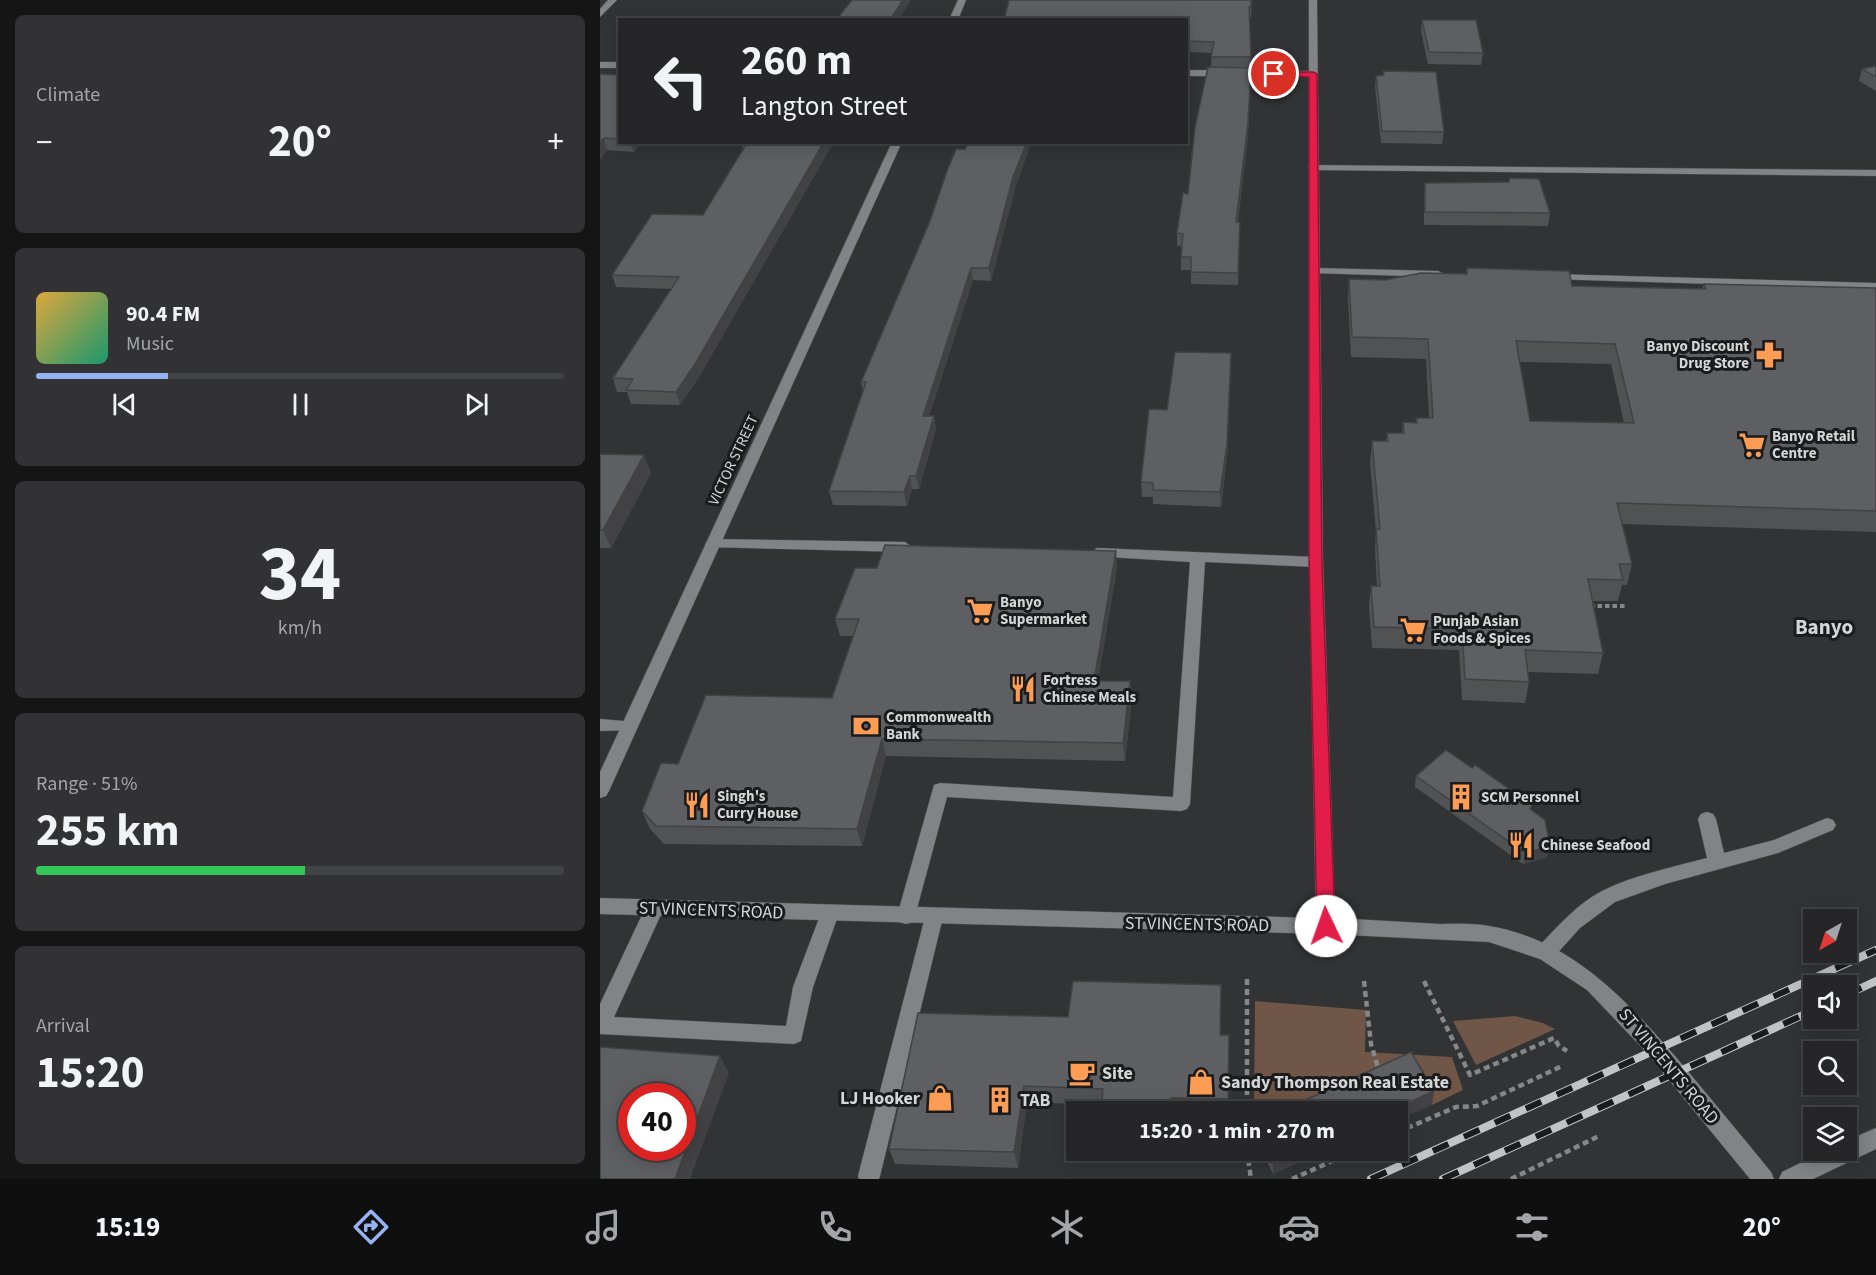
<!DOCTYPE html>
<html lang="en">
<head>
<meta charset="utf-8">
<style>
	:root { --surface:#262628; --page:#323234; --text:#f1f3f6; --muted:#a4a5a8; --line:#424345; --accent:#95b2f1 }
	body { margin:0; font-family:"Source Sans 3",sans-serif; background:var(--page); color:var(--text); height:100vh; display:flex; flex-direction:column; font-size:22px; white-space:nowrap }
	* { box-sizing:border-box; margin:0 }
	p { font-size:20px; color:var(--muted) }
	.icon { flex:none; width:33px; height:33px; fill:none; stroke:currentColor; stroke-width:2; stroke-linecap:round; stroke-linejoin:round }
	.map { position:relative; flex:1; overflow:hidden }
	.side { display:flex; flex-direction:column; gap:15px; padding:15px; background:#151516; width:600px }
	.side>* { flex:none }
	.guide { position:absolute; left:18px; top:18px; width:570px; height:126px; border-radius:0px; box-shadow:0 3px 15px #0003,0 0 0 2px var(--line); background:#262628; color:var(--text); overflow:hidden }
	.needle { width:39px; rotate:219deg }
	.tools { position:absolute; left:1203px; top:909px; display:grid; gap:12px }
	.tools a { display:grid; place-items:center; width:54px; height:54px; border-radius:0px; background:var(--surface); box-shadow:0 3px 15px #0003,0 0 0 2px var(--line); font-size:30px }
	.speed { position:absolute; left:18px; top:1083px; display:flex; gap:12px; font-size:30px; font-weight:700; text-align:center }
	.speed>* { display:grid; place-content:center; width:78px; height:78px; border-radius:50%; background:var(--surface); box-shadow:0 3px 15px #0003,0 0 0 2px var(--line); line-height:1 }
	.speed .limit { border:9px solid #d22; background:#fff; color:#111 }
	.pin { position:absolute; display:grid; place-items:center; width:51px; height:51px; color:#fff; margin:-26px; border:3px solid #fff; border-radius:50%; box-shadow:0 2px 6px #0007 }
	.me { position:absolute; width:66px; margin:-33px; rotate:357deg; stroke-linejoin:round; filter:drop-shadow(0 0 4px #0008) }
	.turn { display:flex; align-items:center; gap:21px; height:126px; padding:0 24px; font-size:27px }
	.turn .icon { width:78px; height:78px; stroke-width:2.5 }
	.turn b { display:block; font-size:42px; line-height:51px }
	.big { font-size:45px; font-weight:700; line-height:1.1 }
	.side .widget { flex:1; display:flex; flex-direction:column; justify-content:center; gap:9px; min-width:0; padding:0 21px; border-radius:9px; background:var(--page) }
	.side .dial { align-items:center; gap:0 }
	.dial b { font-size:78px; line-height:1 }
	.song { display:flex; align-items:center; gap:18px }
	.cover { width:72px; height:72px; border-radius:9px; background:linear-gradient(135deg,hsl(40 70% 55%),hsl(160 70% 35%)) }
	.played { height:6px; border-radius:3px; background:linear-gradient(90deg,var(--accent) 25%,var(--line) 25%) }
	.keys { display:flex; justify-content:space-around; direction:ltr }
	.heat { display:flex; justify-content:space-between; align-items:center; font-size:33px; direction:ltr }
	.charge { height:9px; border-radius:4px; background:linear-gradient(90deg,#34c759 51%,var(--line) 0) }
	.trip { position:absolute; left:466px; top:1101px; width:342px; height:60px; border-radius:0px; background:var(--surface); box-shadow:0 3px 15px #0003,0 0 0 2px var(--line); font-weight:700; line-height:60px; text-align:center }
	.tab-bar { display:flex; height:96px; justify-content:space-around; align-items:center; background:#0f0f10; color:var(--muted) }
	.tab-bar .icon { width:42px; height:42px }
	.tab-bar .active { color:var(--accent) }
	.tab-bar b { font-size:27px; color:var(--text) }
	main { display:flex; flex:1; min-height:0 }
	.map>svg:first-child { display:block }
	.green { fill:#6f5646 }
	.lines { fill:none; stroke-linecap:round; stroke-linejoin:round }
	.lane-casing { stroke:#4e4e51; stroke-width:1 }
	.street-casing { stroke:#4e4e51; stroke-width:1 }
	.secondary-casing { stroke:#4e4e51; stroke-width:1 }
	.path-far1 { stroke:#868788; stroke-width:4; stroke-dasharray:4.5 3; stroke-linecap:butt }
	.path { stroke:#868788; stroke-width:4.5; stroke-dasharray:6 4; stroke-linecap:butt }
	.lane { fill:#828386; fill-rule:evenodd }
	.street { fill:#828386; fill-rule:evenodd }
	.secondary { fill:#828386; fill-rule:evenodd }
	.rail-casing { stroke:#c2c3c5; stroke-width:8 }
	.rail { stroke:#1a1b1c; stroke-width:6; stroke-dasharray:17; stroke-linecap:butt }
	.wall { fill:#515254; fill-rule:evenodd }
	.shaded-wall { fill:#424245 }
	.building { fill:#5e5f62; stroke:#424245; stroke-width:1.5; fill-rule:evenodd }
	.route { fill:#e11d48; stroke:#92132f; stroke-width:1.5 }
	.labels { text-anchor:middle; stroke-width:6; stroke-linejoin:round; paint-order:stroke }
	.poi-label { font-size:15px; font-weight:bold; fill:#d4d5d6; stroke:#1a1b1c; text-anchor:start }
	.street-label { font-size:15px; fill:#d4d5d6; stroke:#1a1b1c }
	.near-street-label { font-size:18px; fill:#d4d5d6; stroke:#1a1b1c }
	.near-poi-label { font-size:18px; font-weight:bold; fill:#d4d5d6; stroke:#1a1b1c; text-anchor:start }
	.district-label { font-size:21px; font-weight:bold; fill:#d4d5d6; stroke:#1a1b1c }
</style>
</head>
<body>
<main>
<section class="side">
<div class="widget"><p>Climate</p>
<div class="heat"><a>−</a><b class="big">20°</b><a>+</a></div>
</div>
<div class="widget">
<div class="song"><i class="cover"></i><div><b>90.4 FM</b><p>Music</p></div></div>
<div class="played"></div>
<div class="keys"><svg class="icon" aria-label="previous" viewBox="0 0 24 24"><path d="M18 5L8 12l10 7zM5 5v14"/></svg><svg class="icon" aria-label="pause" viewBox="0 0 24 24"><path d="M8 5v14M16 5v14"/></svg><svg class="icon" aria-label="next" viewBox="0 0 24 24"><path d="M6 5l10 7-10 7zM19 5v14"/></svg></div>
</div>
<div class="widget dial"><b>34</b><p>km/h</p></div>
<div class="widget"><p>Range · 51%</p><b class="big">255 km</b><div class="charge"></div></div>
<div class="widget"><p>Arrival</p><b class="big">15:20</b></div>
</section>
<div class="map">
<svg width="1276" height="1179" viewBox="0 0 1276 1179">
	<rect width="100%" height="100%" fill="#323335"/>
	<g class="green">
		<path d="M655,1001L766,1010L765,1052L852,1057L863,1090L832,1105L820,1086L707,1111L654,1112Z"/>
		<path d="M915,1016L943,1023L955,1029L876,1065L853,1021Z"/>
	</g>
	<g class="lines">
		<g class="lane-casing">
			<g id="lane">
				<path d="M709,165L1276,170V176L713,170L708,167Z"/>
				<path d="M715,268L838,271L844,274L838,277L711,273L709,271Z"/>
				<path d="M952,274L1276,283V289L948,279V275Z"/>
				<path d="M112,539L305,542L312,547L305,552L107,547L105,544Z"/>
				<path d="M497,548L716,557L723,562L716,567L605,562L590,804L587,809L581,811L347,797L315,916L313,922L306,924L299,922L297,916L334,785L340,783L573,797L590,562L492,556L490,553Z"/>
				<path d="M0,719L36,722L38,726L36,730L0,731Z"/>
				<path d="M1107,812L1113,814L1116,819L1124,853L1174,840L1227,818L1233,820L1236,825L1233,830L1178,853L1065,884L1015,902L980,928L953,958L946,960L939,958L936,952L939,946C958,926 977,904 1002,891C1034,875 1073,867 1107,858L1098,819L1101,814Z"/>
				<path d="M55,900L62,902L64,908L14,1017L186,1026L193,987L221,913L223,907L230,905L237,907L239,913L213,987L201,1041L194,1044L0,1034V1004L48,902Z"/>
				<path d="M334,909L341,911L343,917L280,1176L279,1179H259L258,1176L325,917L327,911Z"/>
			</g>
		</g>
		<g class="street-casing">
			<g id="street">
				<path d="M8,0H17L0,17V9Z"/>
				<path d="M358,0H366L358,20H349Z"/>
				<rect x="0" y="62" width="20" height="6"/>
				<path d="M586,70L713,71L718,74L713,77L586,76Z"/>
				<path d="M292,142H302L9,791L6,796L0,798V772Z"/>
			</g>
		</g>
		<g class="secondary-casing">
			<g id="secondary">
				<path d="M709,0H717L723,562L735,918C770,920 805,922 840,924C856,924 873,923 889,926C973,940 1028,1002 1081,1063C1111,1099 1141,1135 1171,1172L1174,1179H1150L1046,1052L987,990L940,959L889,942L726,934L0,914V898L716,918L709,562Z"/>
				<path d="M1276,1128V1149L1213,1179H1179L1182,1172L1227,1150H1246V1141Z"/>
			</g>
		</g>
		<path class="path-far1" d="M990,606H1026"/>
		<g class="path">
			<path d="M647,979V1112"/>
			<path d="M764,981L771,1044L779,1071"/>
			<path d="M824,981L870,1075L954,1038L959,1046L967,1051"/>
			<path d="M798,1132L856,1107L877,1106L962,1066"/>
			<path d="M647,1150L651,1179"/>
			<path d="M692,1179L757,1150"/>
			<path d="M911,1179L999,1136"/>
		</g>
		<use href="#lane" class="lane"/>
		<use href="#street" class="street"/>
		<use href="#secondary" class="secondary"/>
		<g class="rail-casing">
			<g id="rail">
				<path d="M1246,995L1276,981"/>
				<path d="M771,1179L1276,950"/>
				<path d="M843,1179L1214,1010"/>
			</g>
		</g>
		<use href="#rail" class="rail"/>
	</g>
	<g class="wall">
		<path d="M409,0H652L651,18H649L651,68L648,135L638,222H640L638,285L591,284V270H581V257L582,246H577V233L588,194L611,67L612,53L586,52V20Z"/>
		<path d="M822,20L883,53L881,65L828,64L821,31Z"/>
		<path d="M1276,66V91L1259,81L1262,69Z"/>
		<path d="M783,71L844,132L842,144L781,143L775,87L776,76L783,75Z"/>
		<path d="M0,74L20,75V142H41L34,152L7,150L0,160Z"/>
		<path d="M141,142L232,145L99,377L80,405L31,404L27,392H17L13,378L71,289L16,287L12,275L103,215L143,150Z"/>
		<path d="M365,149L415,189L391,281L373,280L329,416H334L336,429L319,489H312L307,506L233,505L229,491L263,392L261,382Z"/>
		<path d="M909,182L950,213L948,226L824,225V195L825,183Z"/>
		<path d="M867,268L972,286L1102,289L1104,284L1276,288V532L1022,524L1032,564L1027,585H1022L1018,601H993L1003,653L998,674L928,672L929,682L925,703L862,700L859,650L772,648L769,607L771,586H777L775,550L776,532L770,462L772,441H786L787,433H802L803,422L816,423V418H829L826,359L751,357L748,299L749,279L785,280L866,274ZM920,362L1011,364L1024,423L930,421Z"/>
		<path d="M631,367L627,458L621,507L553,504V497H542L541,482L567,410Z"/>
		<path d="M0,454L44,455L51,473L11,548H0Z"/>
		<path d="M516,551L517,568L498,681L532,699L525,761L286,756L262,846L64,844L50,829L42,811L78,764L232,698L253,636H240L235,619L277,568Z"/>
		<path d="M872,768L932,805L931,810L947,857L923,864L815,787L816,776Z"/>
		<path d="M621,985V1035L629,1052L628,1112H501L502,1105L427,1102L418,1168L295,1164L289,1149L468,1017Z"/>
		<path d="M661,1150H727L673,1174Z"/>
	</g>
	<g class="shaded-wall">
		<path d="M303,0H311L299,20H290Z"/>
		<path d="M651,79L648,135L636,234V222Z"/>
		<path d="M4,138L7,150L0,160V143Z"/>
		<path d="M31,142H41L34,152Z"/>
		<path d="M224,142H231L232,145L99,377L80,405L76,392Z"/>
		<path d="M427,142H432L415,189L391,281L389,268L413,177Z"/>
		<path d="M371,268L373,280L325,429L323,416Z"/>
		<path d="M631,353L627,458L621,507L620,492Z"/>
		<path d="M334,416L336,429L319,489L316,476Z"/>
		<path d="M44,455L51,473L11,548L3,530Z"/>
		<path d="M310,476L312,489L307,506L304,492Z"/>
		<path d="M516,551L517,568L495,698L494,681Z"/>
		<path d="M530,681L532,699L525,761L523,743Z"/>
		<path d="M282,739L286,756L262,846L257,829Z"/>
		<path d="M950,846L947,857L923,864L925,853Z"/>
		<path d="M120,1056L129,1073L90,1179H75Z"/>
		<path d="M424,1086L427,1102L418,1168L414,1152Z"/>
		<path d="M834,1091L832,1105L798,1120V1112H788Z"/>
		<path d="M698,1150H727L673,1174V1161Z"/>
	</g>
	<g class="building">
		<path d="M252,0H303L290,20H236Z"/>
		<path d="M409,0H651V7H649L651,57H611L614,42L586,41V20H404Z"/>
		<path d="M822,20H876L883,53L829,52Z"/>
		<path d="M1276,66V77L1262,69Z"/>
		<path d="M608,67L651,68L648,123L636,222H640L638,273L591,272V257H581L583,234L577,233L583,193L588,194L595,127Z"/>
		<path d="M783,71L836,72L844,132L782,131L776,76L784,75Z"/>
		<path d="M0,74L20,75V139L4,138L0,143Z"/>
		<path d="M224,142L95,364L76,392L26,390L33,379L13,378L79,277L12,275L52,214L103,215L147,143L141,142Z"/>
		<path d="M368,142H427L413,177L389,268H371L323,416H334L316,476H310L304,492L229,491L266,382H261L330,221L347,171L356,149H365Z"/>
		<path d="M910,178L939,179L950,213L825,212V183L909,182Z"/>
		<path d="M867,268L969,271L972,286L1106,289L1104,284L1276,288V511L1017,503L1032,564H1019L1023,580L988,579L1003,653L925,650L929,682L865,679L862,629L774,627L771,586H780L776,529H780L772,441H788L787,433H804L803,422L817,423L816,418H833L828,339L752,337L749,279L785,280L821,273L867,274ZM916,341L1015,344L1034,423L930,421Z"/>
		<path d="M575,352L631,353L627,444L620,492L553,490V483L541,482L549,409L567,410Z"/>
		<path d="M0,454L44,455L3,530H0Z"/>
		<path d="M285,545L516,551L494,681H530L523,743L282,739L257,829L56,826L42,811L61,763L78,764L106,695L232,698L259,619H235L255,568H277Z"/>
		<path d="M846,750L872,768L875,765L932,805L930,809L945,820L950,846L925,853L816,776Z"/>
		<path d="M473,981L621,985L620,1035H629L628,1099L571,1098V1112H501L503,1089L424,1086L414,1152L289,1149L318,1013L468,1017Z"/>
		<path d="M0,1047L120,1056L75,1179H0ZM32,1096H82V1148H32Z"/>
		<path d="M811,1052L834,1091L788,1112H679Z"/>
		<path d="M668,1150H698L673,1161Z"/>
	</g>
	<path class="route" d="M671,72H713L717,74L722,562L735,926L732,931L726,934L720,931L717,926L709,562V77L674,76Z"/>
	<defs>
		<g id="pharmacy-bare" transform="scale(2.07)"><path d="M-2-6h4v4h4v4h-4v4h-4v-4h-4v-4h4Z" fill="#fd9d55" stroke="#1a1b1c" stroke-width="2.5" paint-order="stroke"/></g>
		<g id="supermarket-bare" transform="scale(2.07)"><path d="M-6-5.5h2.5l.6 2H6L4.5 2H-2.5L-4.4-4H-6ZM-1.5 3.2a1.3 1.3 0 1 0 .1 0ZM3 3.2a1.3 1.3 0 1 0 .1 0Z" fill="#fd9d55" stroke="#1a1b1c" stroke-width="2.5" paint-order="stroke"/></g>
		<g id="restaurant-bare" transform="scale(2.07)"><path d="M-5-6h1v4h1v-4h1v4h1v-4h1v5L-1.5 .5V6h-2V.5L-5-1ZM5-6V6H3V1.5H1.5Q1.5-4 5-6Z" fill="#fd9d55" stroke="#1a1b1c" stroke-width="2.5" paint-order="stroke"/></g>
		<g id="bank-bare" transform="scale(2.07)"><path d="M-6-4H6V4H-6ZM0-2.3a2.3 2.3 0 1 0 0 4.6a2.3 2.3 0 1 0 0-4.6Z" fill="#fd9d55" stroke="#1a1b1c" stroke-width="2.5" paint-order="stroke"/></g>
		<g id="building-bare" transform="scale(2.07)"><path d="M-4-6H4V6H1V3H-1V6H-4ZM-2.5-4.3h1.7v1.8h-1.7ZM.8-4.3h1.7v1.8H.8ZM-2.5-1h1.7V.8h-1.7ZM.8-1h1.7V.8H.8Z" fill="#fd9d55" stroke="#1a1b1c" stroke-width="2.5" paint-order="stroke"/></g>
		<g id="cafe-bare" transform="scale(2.07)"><path d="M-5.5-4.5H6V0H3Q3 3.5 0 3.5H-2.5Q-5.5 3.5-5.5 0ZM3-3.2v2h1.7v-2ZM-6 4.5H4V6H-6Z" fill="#fd9d55" stroke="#1a1b1c" stroke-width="2.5" paint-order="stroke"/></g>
		<g id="shop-bare" transform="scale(2.07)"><path d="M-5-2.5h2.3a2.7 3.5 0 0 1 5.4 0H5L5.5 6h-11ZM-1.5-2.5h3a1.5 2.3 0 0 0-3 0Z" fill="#fd9d55" stroke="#1a1b1c" stroke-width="2.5" paint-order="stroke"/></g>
	</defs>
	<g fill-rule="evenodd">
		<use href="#pharmacy-bare" x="1169" y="355"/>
		<use href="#supermarket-bare" x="1152" y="445"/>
		<use href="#supermarket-bare" x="380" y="611"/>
		<use href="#supermarket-bare" x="813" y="630"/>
		<use href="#restaurant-bare" x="423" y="689"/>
		<use href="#bank-bare" x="266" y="726"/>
		<use href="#building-bare" x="861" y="797"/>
		<use href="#restaurant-bare" x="97" y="805"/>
		<use href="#restaurant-bare" x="921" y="845"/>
		<use href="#cafe-bare" x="482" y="1073"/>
		<use href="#shop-bare" x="601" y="1082"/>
		<use href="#shop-bare" x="340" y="1098"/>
		<use href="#building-bare" x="400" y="1100"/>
	</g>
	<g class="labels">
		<g class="poi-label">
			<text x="1149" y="351" text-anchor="end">Banyo Discount<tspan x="1149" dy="17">Drug Store</tspan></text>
			<text x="1172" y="441">Banyo Retail<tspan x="1172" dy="17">Centre</tspan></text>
			<text x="400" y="607">Banyo<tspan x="400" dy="17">Supermarket</tspan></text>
			<text x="833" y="626">Punjab Asian<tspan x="833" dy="17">Foods &amp; Spices</tspan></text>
			<text x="443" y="685">Fortress<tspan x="443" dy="17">Chinese Meals</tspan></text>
			<text x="286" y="722">Commonwealth<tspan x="286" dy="17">Bank</tspan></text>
			<text x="117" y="801">Singh's<tspan x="117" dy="17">Curry House</tspan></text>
			<text x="881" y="802">SCM Personnel</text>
			<text x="941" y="850">Chinese Seafood</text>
		</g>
		<g class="street-label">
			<text transform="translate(133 460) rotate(-65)" y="5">VICTOR STREET</text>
		</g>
		<g class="near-street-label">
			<text transform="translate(111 910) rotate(2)" y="6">ST VINCENTS ROAD</text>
			<text transform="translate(597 924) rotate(1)" y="6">ST VINCENTS ROAD</text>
			<text transform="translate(1069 1066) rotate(50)" y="6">ST VINCENTS ROAD</text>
		</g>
		<g class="near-poi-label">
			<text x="502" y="1079">Site</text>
			<text x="621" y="1088">Sandy Thompson Real Estate</text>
			<text x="320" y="1104" text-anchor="end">LJ Hooker</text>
			<text x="420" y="1106">TAB</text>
		</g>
		<g class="district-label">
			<text x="1224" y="634">Banyo</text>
		</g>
	</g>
</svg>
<div class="tools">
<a><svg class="needle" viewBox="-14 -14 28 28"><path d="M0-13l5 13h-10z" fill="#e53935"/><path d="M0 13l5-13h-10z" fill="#a4a5a8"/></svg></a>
<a><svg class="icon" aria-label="sound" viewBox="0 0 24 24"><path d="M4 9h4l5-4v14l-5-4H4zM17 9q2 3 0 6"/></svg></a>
<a><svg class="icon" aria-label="search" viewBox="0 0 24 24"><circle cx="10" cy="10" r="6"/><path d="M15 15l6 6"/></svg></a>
<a><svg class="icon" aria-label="layers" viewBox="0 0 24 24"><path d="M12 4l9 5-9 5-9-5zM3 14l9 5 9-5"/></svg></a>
</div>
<div class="speed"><div class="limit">40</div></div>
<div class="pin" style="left:674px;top:74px;background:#d93025"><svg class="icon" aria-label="arrive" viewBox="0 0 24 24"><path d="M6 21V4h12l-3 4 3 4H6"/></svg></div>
<svg class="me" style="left:726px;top:926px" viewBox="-20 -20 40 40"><circle r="19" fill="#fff"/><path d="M0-13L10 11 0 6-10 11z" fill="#e11d48"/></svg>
<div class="trip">15:20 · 1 min · 270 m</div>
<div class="guide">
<div class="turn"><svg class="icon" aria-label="left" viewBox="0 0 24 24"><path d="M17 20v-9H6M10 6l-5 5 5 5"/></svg><div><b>260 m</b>Langton Street</div></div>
</div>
</div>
</main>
<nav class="tab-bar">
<b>15:19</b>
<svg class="icon active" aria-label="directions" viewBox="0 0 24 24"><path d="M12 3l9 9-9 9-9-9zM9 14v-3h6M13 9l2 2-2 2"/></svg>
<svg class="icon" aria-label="music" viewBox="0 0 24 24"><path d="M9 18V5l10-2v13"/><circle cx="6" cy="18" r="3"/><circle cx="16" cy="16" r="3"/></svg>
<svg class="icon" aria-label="phone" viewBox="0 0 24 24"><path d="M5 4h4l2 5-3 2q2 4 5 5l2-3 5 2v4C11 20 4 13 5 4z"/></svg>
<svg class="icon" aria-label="climate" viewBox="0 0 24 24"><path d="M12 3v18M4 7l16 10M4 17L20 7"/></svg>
<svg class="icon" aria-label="car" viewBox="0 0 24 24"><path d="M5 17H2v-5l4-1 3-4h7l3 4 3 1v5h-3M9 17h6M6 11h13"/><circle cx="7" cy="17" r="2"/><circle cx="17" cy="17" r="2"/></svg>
<svg class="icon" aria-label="filters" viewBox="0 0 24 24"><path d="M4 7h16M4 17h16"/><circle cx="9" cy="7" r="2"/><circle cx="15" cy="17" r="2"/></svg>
<b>20°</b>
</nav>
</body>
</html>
